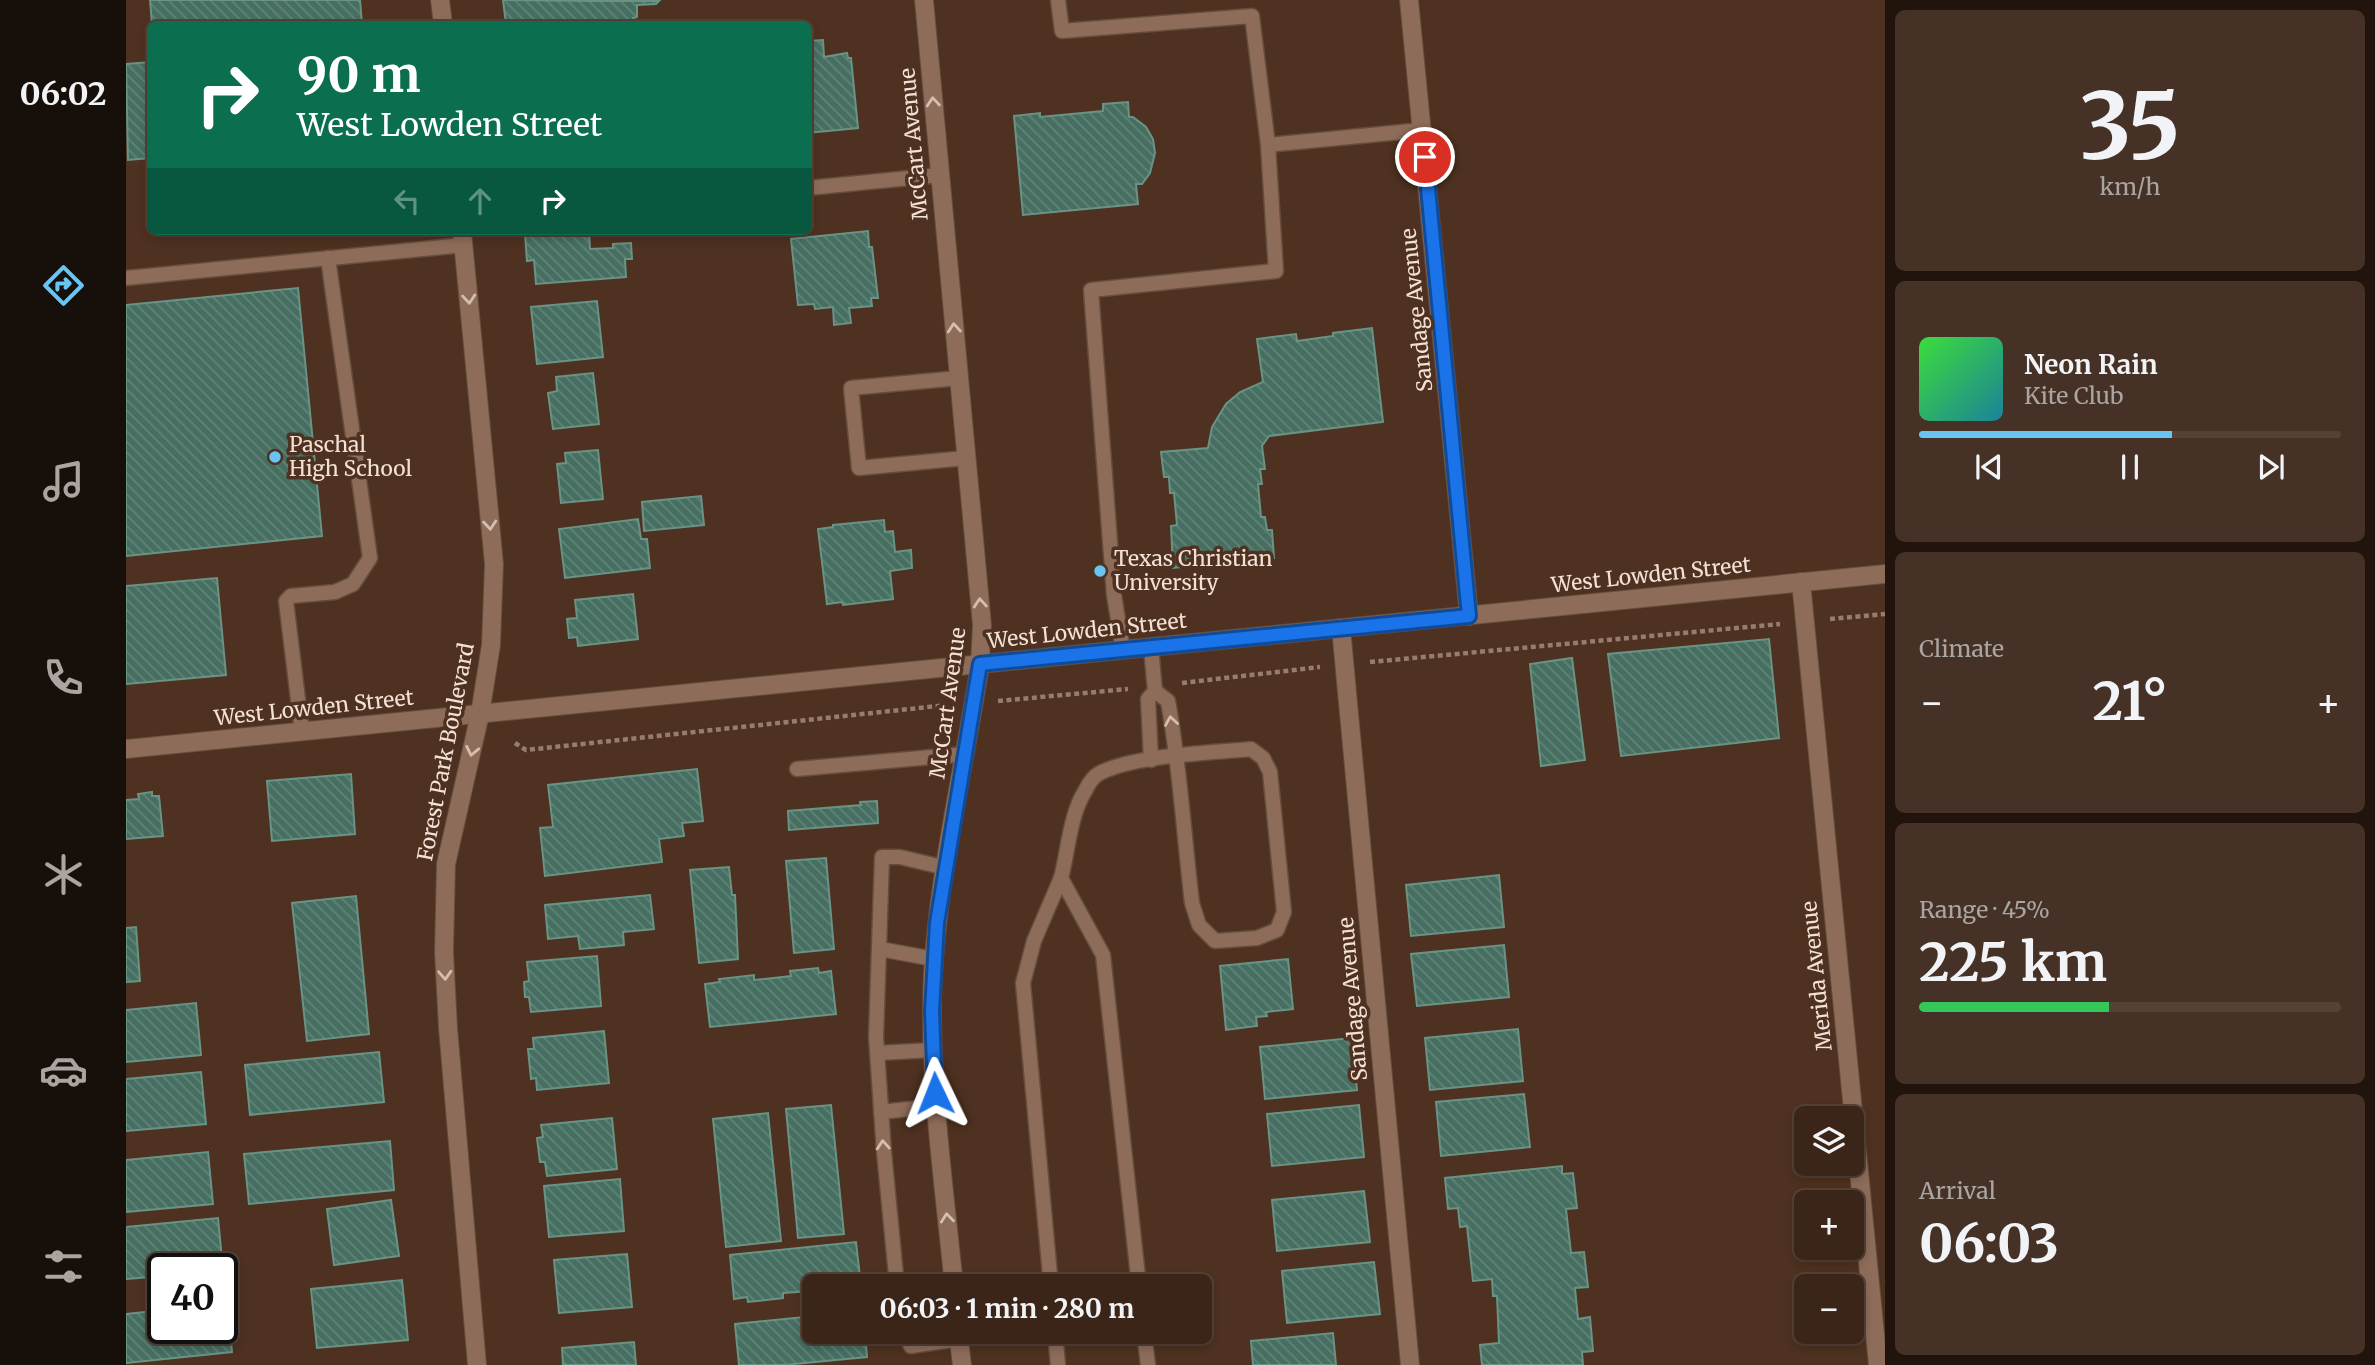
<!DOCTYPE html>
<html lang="en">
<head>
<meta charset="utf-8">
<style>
	:root { --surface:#3a2518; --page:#453125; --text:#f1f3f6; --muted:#aba5a2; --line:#544237; --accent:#69c4f1 }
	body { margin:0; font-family:Merriweather,serif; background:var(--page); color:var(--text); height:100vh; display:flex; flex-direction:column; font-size:26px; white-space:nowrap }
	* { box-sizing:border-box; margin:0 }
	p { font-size:23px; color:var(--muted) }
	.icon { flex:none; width:38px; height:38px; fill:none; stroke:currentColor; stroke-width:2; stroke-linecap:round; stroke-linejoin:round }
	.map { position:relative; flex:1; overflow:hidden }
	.panel { display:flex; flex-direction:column; gap:10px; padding:10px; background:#20140d; width:490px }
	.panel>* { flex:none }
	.guide { position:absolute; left:21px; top:21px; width:665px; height:214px; border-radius:10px; box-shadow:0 4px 10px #0003,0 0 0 2px var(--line); background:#0b6e4f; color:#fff; overflow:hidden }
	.tools { position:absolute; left:1668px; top:1106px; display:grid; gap:14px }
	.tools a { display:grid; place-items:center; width:70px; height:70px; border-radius:10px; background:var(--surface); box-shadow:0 4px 10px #0003,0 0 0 2px var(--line); font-size:35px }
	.speed { position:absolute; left:21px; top:1253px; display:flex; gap:14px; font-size:35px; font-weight:700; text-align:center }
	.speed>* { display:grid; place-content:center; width:91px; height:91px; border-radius:50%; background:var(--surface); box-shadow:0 4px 10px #0003,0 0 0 2px var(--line); line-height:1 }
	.speed .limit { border:4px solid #111; border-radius:10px; background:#fff; color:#111 }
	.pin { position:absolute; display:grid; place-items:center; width:60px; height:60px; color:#fff; margin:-30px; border:4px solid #fff; border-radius:50%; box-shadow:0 2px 7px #0007 }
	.me { position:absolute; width:77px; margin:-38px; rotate:358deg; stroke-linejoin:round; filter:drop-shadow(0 0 5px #0008) }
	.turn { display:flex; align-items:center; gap:24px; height:147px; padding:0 35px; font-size:32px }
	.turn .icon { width:91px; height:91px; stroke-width:2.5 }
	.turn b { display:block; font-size:49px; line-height:60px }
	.lanes { display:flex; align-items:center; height:66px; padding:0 35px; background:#0003; justify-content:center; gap:35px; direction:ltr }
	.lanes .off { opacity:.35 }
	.big { font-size:52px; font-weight:700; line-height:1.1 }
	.panel .card { flex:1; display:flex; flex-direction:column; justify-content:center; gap:10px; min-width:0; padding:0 24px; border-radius:10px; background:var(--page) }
	.panel .dial { align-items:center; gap:0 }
	.dial b { font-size:91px; line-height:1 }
	.song { display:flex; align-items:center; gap:21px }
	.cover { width:84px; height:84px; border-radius:10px; background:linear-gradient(135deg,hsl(120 70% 55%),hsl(190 70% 35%)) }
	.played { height:7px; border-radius:4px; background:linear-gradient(90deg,var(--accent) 60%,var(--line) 60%) }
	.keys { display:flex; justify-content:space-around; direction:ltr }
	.heat { display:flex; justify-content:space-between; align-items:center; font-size:38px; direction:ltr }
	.charge { height:10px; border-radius:5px; background:linear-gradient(90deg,#34c759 45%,var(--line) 0) }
	.trip { position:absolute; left:676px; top:1274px; width:410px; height:70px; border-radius:10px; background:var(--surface); box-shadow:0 4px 10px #0003,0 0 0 2px var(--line); font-weight:700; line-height:70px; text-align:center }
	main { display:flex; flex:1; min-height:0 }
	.tabs { display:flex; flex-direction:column; width:126px; justify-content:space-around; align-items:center; background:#170f0a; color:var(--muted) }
	.tabs .icon { width:49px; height:49px }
	.tabs .active { color:var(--accent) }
	.tabs b { font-size:32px; color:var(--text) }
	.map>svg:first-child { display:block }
	.building { fill:url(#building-back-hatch); stroke:#699385; stroke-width:2 }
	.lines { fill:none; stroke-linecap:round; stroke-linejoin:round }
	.service-casing { stroke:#654d3d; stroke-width:17 }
	.minor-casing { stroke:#654d3d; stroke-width:20 }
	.tertiary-casing { stroke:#654d3d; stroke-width:20 }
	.path { stroke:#967d6f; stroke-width:4.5; stroke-dasharray:5 3.5; stroke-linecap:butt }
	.service { stroke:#8d6c59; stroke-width:14 }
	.minor { stroke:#8d6c59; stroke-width:18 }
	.tertiary { stroke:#8d6c59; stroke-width:18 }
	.oneway { stroke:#d5beb0 }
	.route-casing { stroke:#114b97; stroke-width:18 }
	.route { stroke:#1a73e8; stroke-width:12 }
	.poi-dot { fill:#69c4f1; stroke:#4e3120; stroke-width:2.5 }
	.labels { text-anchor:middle; stroke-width:7; stroke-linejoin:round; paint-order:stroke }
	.street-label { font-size:21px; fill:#f4e1d6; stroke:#4e3120 }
	.poi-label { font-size:21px; fill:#f4e1d6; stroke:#4e3120; text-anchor:start }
</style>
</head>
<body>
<main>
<nav class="tabs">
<b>06:02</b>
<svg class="icon active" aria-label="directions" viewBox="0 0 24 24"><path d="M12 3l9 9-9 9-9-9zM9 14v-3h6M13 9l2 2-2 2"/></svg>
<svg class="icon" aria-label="music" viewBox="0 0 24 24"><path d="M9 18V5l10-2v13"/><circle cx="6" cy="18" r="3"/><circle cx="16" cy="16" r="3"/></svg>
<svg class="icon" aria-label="phone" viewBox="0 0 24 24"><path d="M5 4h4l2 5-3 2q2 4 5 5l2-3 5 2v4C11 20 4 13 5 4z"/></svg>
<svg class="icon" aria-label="climate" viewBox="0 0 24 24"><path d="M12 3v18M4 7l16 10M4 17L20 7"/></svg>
<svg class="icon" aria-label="car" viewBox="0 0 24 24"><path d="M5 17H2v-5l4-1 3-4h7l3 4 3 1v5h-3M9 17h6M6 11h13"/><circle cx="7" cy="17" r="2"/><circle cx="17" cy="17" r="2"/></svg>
<svg class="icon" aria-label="filters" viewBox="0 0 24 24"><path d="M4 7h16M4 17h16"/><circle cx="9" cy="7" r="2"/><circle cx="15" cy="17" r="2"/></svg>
</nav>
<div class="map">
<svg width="1759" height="1365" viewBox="0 0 1759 1365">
	<defs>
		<pattern id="building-back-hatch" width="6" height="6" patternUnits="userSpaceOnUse" patternTransform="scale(1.75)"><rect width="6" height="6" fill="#466f62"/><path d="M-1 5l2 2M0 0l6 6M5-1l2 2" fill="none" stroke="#618378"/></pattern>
	</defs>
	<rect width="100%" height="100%" fill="#4e3120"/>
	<g class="building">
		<path d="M24,0H234L236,24H26Z"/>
		<path d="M377,0L470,1H533L530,4L511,5V17L507,18V24H380Z"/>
		<path d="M697,40L698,57L721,53L722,58H725L732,128L682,133V41Z"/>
		<path d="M24,62V158L2,160L0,64Z"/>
		<path d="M1002,102L1003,117H1007L1020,127L1027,139L1029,153L1024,173L1016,184H1010L1012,204L897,215L888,116L914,113V117L977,111V104Z"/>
		<path d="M434,231H463L464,249L487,248V244L505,243L506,259H499L500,277L410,284L408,260L401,261L399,234Z"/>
		<path d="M742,231L743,247H746L752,298H745L746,306L723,308L725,323L708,325L707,307L689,309L688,304L672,305L665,239Z"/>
		<path d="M172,288L196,536L0,556V305Z"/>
		<path d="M471,301L477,357L411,364L405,307Z"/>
		<path d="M1246,328L1257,422L1143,436L1136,446L1139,469H1134L1136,484H1132L1135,517H1139L1141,530H1146L1148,558L1047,568L1045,526L1051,525L1048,493H1044L1043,477H1038L1035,452L1082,448L1086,427L1100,404L1114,392L1137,382L1131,339L1170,334L1171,341L1207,336V333Z"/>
		<path d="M467,373L473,424L427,429L422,393L431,391L430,377Z"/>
		<path d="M472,450L477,499L435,503L431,464L440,463L439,453Z"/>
		<path d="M575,496L578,525L518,531L516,502Z"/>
		<path d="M512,519L515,539H521L524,568L439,578L433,529Z"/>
		<path d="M758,520L759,532L767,531L769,552L785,550L786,568L764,571L767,599L717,605L716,602L701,604L692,529L707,527V525Z"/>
		<path d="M91,578L100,675L0,684V586Z"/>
		<path d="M507,594L512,639L452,646L451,637L443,638L441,619L451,618L449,600Z"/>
		<path d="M1643,639L1653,738L1495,756L1482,654Z"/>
		<path d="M1446,658L1459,760L1415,766L1404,664Z"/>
		<path d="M571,769L577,821L556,823L558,836L533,839L536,862L419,876L414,828L427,827L422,785Z"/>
		<path d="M225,774L229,834L146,841L141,781Z"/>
		<path d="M26,792V796H33L37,836L0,839V800L13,799L12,794Z"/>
		<path d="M751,801L752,823L663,830L662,811L735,805L734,802Z"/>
		<path d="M700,858L708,949L668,953L660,861Z"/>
		<path d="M603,867L606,895H609L612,959L573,963L564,870Z"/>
		<path d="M1373,875L1378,927L1285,936L1280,885Z"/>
		<path d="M524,895L528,929L497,932L498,945L454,949L452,936L422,939L419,905Z"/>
		<path d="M230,896L243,1034L181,1041L166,903Z"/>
		<path d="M10,927L14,981L0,982V928Z"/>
		<path d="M1378,945L1383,997L1291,1006L1285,954Z"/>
		<path d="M471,956L475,1006L405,1012L403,997H399L398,982L403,981L401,962Z"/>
		<path d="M1162,959L1167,1009L1140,1012L1141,1016L1130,1017L1131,1026L1100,1030L1094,966Z"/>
		<path d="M692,968L693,973L705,971L710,1014L584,1027L579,984L594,982L593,979L628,975V980L665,976L664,971Z"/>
		<path d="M70,1003L75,1055L0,1062V1010Z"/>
		<path d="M1392,1029L1397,1081L1304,1090L1299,1038Z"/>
		<path d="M478,1031L483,1083L411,1090L410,1078L405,1079L402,1049H408L407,1038Z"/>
		<path d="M1226,1038L1231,1090L1139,1099L1134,1047Z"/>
		<path d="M253,1052L258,1102L124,1115L119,1065Z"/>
		<path d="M75,1072L80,1124L0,1131V1079Z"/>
		<path d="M1398,1094L1404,1147L1315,1156L1310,1102Z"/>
		<path d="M705,1105L718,1234L672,1238L660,1109Z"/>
		<path d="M1233,1105L1238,1157L1146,1166L1141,1114Z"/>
		<path d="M642,1113L655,1241L600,1247L587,1119Z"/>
		<path d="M486,1118L491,1169L421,1176L419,1162H414L411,1138L417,1137L415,1125Z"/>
		<path d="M264,1141L268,1190L123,1204L118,1154Z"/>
		<path d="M82,1152L87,1204L0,1212V1160Z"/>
		<path d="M1436,1166V1174L1447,1173L1451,1208L1440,1209L1445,1253L1458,1252L1462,1287L1449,1288L1452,1319L1464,1317L1467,1351L1456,1352L1457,1365H1356L1354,1345L1373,1343L1371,1296H1367L1366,1279L1347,1281L1341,1226L1334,1227L1332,1208L1322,1209L1319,1178Z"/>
		<path d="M494,1179L498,1231L423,1237L418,1186Z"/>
		<path d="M1238,1191L1244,1242L1151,1251L1146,1200Z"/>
		<path d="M265,1200L273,1256L208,1265L201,1209Z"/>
		<path d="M92,1218L97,1270L37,1269V1276L0,1279V1227Z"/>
		<path d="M730,1242L735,1286H688V1294H685V1291L657,1293V1298L622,1302L621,1297L608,1299L604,1255Z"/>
		<path d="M501,1254L506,1307L433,1313L428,1260Z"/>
		<path d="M1248,1262L1254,1314L1161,1323L1156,1271Z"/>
		<path d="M276,1280L282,1340L191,1348L185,1289Z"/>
		<path d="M96,1304H101L106,1352L0,1363V1314L37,1310V1328H96Z"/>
		<path d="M688,1316V1332H739L741,1357L658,1365H613L609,1324Z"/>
		<path d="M1207,1333L1210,1365H1127L1125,1341Z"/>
		<path d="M508,1342L510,1365H437L436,1348Z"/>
	</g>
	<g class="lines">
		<g class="service-casing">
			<g id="service">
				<path d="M932,0L936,31L1126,16L1142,145L1296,130"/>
				<path d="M682,188L814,175"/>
				<path d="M0,278L338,245"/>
				<path d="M833,378L725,388L733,468L840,458"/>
				<path d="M997,650L988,595L965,290L1150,271L1142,145"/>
				<path d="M176,732L160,601L165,596L209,592L227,584L244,558L202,258"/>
				<path d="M1025,760L1022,699L1029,691L1025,647"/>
				<path d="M671,769L840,754"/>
				<path d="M935,878C942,851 944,815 959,791C962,785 967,777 972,774C1006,755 1085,753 1125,749L1137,758L1144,772L1158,912L1151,930L1131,938L1089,941L1073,925L1066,903C1058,836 1054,767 1042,701L1029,691"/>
				<path d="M754,949L808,959"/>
				<path d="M751,1053L807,1050"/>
				<path d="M755,1112L811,1106"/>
				<path d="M771,1286L758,1152L750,1037L756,857H774L820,868"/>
				<path d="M925,1286L897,983L908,941L935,878L977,955L1013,1286"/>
				<path d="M777,1332L785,1346L833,1339"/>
				<path d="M929,1332L932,1365"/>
				<path d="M1018,1332L1022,1365"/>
			</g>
		</g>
		<g class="minor-casing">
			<g id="minor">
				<path d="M1283,0L1343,616"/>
				<path d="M1675,582L1752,1365"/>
				<path d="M1215,628L1284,1365"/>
				<path d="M0,749L1759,574"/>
			</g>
		</g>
		<g class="tertiary-casing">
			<g id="tertiary">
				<path d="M314,0L317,24"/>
				<path d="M798,0L856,625L854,664C837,777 806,898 806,1011C806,1103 819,1195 828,1286"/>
				<path d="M336,231L368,564L365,645L354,714L320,864L318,952L322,1028L351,1365"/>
				<path d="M832,1332L836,1365"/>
			</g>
		</g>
		<g class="path">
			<path d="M1704,619L1759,614"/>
			<path d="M1244,662L1654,624"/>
			<path d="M1056,683L1194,667"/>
			<path d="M872,701L1002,689"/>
			<path d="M389,743L400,750L821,705"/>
		</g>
		<use href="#service" class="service"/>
		<use href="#minor" class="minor"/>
		<use href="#tertiary" class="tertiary"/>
	</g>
	<defs><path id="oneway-chevron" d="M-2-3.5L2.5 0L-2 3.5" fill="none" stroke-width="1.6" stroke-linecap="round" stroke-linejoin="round" transform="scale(1.75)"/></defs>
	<g class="oneway">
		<use href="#oneway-chevron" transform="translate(807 102) rotate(-95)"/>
		<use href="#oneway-chevron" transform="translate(343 299) rotate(85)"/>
		<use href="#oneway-chevron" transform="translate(828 328) rotate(-95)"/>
		<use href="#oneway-chevron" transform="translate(364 525) rotate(85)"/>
		<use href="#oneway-chevron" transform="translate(854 603) rotate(-95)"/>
		<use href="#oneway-chevron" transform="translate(1045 721) rotate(-99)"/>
		<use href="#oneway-chevron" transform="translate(346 751) rotate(102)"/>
		<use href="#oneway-chevron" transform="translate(319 975) rotate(87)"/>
		<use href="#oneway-chevron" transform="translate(757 1145) rotate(-94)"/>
		<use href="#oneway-chevron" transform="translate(821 1218) rotate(-96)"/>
	</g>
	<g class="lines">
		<g class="route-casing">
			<path id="route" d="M809,1093L806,1011L811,923L854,664L1343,616L1299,157"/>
		</g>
		<use href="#route" class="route"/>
	</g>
	<g class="poi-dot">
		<circle cx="149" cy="457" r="7"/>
		<circle cx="974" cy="571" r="7"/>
	</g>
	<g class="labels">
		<g class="street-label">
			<text transform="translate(788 144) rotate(-95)" y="7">McCart Avenue</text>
			<text transform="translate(1291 310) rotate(-96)" y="7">Sandage Avenue</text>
			<text transform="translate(1525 575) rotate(-6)" y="7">West Lowden Street</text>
			<text transform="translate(961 631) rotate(-6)" y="7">West Lowden Street</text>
			<text transform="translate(822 703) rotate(-82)" y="7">McCart Avenue</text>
			<text transform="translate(188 708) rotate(-6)" y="7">West Lowden Street</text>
			<text transform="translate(320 752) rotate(-79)" y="7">Forest Park Boulevard</text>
			<text transform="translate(1691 976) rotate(-96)" y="7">Merida Avenue</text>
			<text transform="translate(1227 999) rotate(-95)" y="7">Sandage Avenue</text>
		</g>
		<g class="poi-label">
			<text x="163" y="452">Paschal<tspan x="163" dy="24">High School</tspan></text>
			<text x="988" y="566">Texas Christian<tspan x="988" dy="24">University</tspan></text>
		</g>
	</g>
</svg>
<div class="tools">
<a><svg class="icon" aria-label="layers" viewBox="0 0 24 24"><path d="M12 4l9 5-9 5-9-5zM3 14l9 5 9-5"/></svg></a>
<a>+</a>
<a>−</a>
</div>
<div class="speed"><div class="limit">40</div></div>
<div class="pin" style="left:1299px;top:157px;background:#d93025"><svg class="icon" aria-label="arrive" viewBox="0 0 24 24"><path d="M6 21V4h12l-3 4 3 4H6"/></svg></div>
<svg class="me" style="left:809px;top:1093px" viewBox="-20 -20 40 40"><path d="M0-17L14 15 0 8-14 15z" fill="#1a73e8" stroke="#fff" stroke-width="4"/></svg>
<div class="trip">06:03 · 1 min · 280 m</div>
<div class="guide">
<div class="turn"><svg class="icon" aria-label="right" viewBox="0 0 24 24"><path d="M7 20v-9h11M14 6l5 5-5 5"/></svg><div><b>90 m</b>West Lowden Street</div></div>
<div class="lanes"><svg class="icon off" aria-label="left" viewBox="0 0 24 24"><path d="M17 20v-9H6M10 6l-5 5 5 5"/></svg><svg class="icon off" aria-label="ahead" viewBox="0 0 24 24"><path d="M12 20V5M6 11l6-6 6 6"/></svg><svg class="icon" aria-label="right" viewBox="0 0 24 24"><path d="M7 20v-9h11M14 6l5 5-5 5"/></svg></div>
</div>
</div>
<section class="panel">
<div class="card dial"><b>35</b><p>km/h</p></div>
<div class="card">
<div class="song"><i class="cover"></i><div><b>Neon Rain</b><p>Kite Club</p></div></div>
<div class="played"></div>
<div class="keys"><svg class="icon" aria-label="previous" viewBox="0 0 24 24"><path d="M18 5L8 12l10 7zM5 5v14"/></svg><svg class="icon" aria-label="pause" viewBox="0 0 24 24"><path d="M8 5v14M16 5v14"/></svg><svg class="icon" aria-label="next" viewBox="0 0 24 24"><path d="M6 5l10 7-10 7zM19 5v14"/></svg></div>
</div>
<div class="card"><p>Climate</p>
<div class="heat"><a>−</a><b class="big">21°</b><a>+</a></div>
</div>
<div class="card"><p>Range · 45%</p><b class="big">225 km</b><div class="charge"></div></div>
<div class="card"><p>Arrival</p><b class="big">06:03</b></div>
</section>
</main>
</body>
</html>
